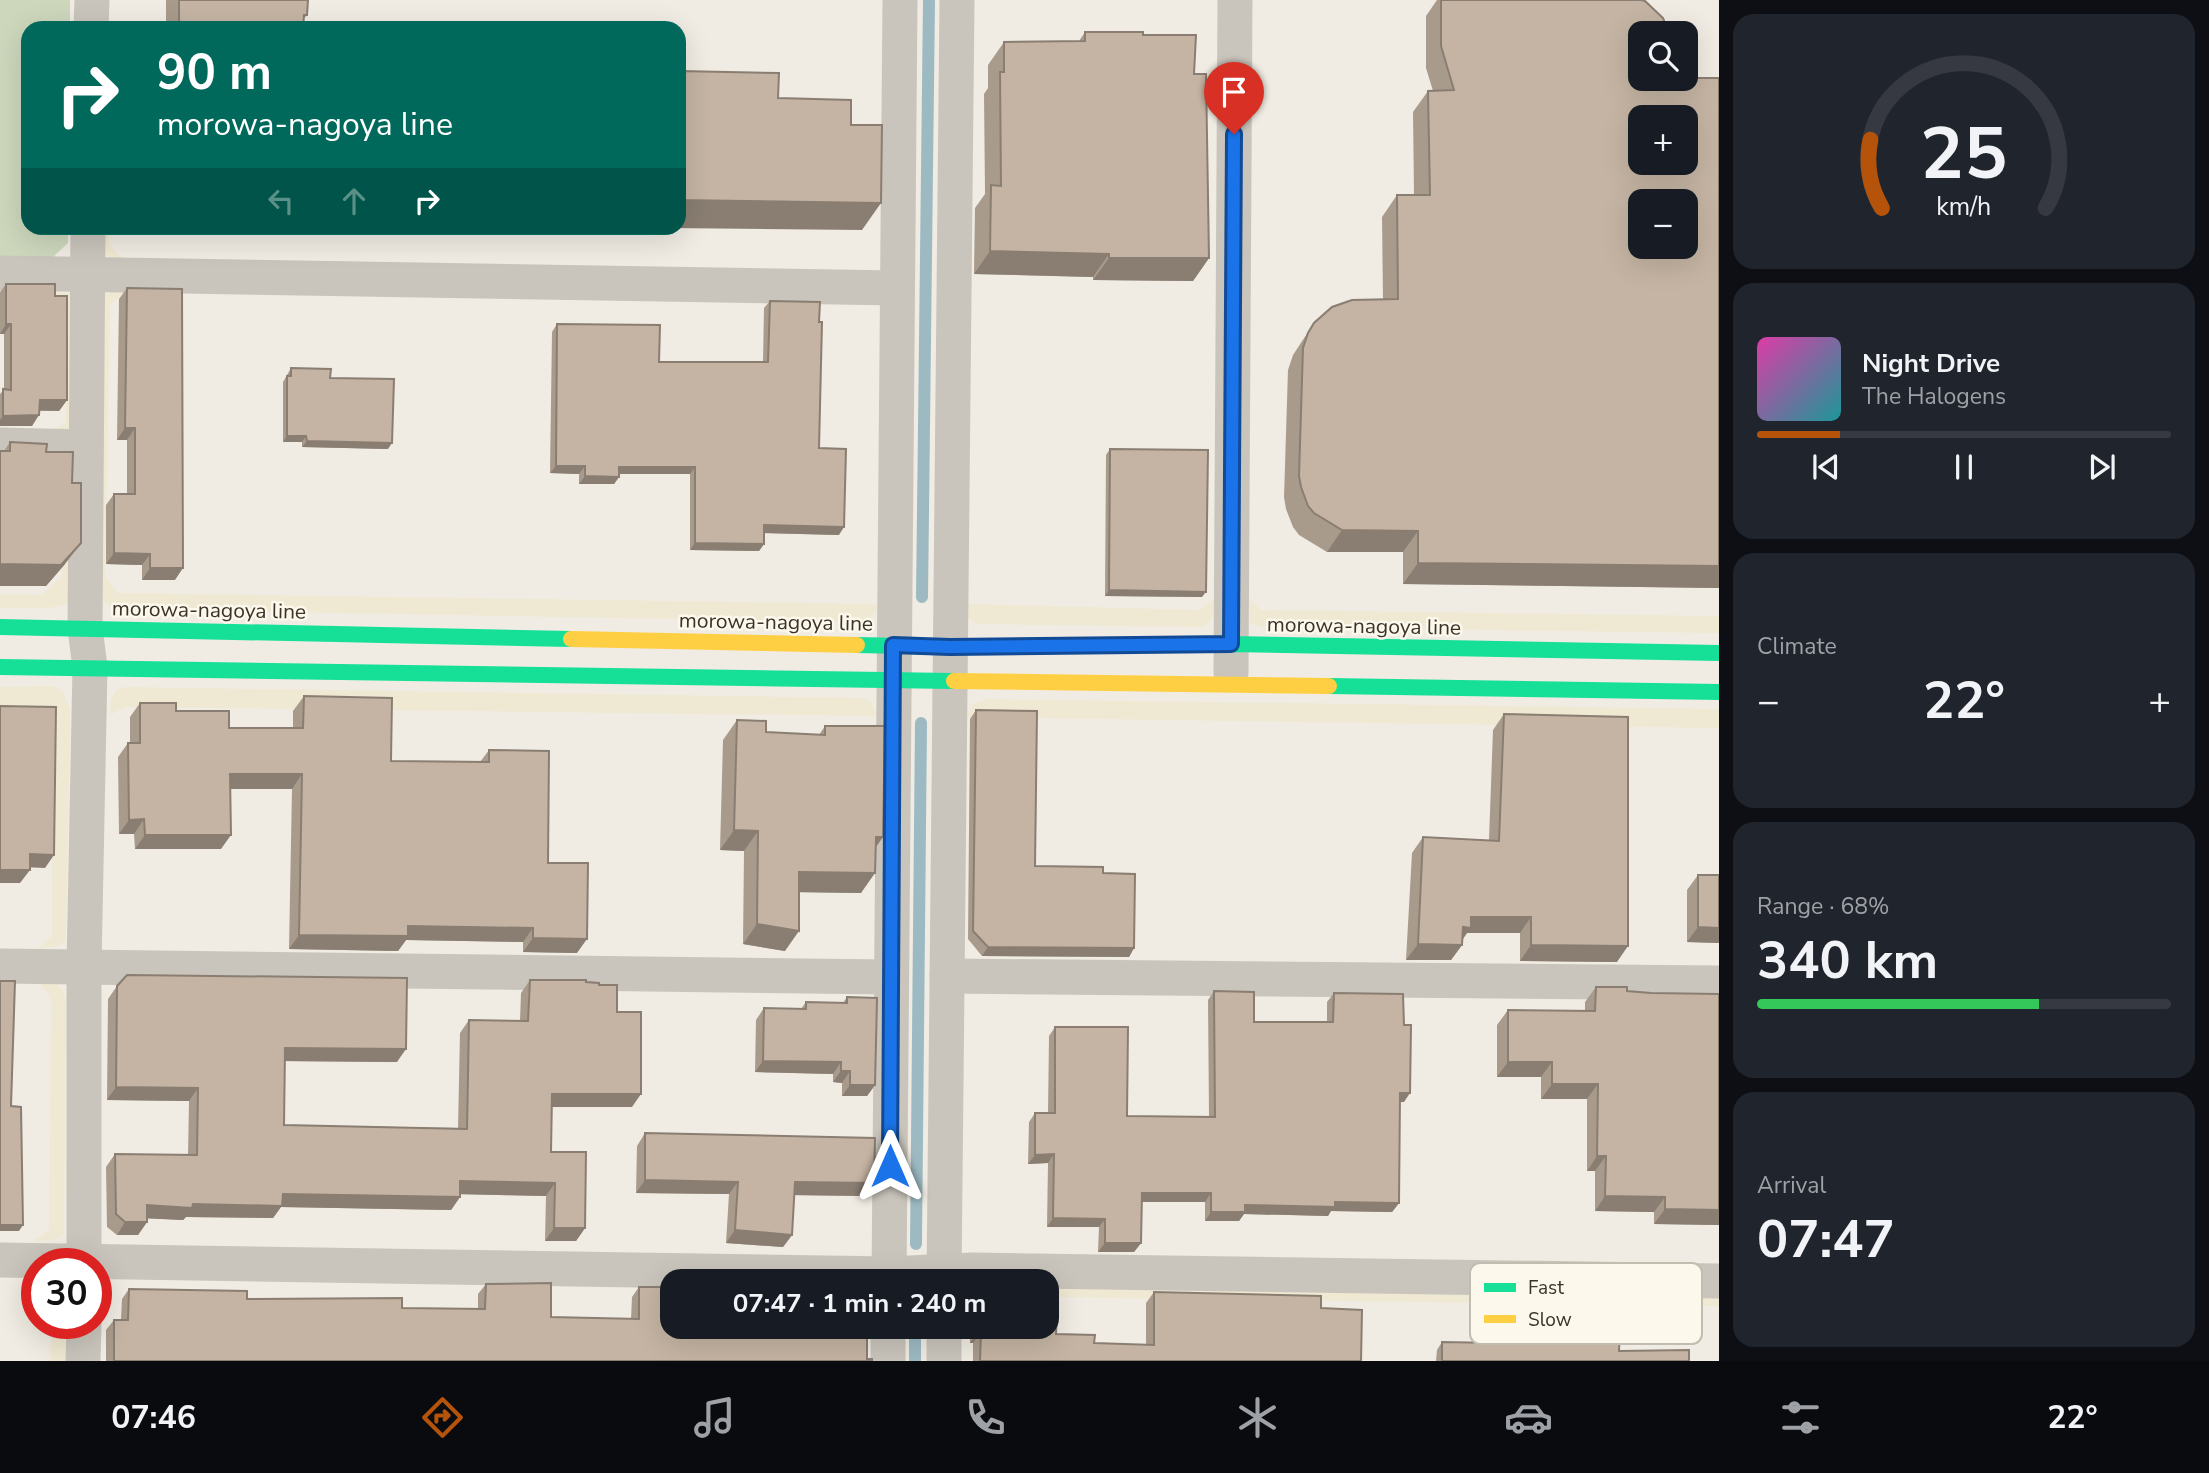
<!DOCTYPE html>
<html lang="en">
<head>
<meta charset="utf-8">
<style>
	:root { --surface:#171b24; --page:#20242c; --text:#f1f3f6; --muted:#9ea1a6; --line:#363941; --accent:#b45309 }
	body { margin:0; font-family:"Nunito Sans",sans-serif; background:var(--page); color:var(--text); height:100vh; display:flex; flex-direction:column; font-size:26px; white-space:nowrap }
	* { box-sizing:border-box; margin:0 }
	p { font-size:23px; color:var(--muted) }
	.icon { flex:none; width:38px; height:38px; fill:none; stroke:currentColor; stroke-width:2; stroke-linecap:round; stroke-linejoin:round }
	.map { position:relative; flex:1; overflow:hidden }
	.details { display:flex; flex-direction:column; gap:14px; padding:14px; background:#0d0f14; width:490px }
	.details>* { flex:none }
	.banner { position:absolute; left:21px; top:21px; width:665px; height:214px; border-radius:21px; box-shadow:0 7px 28px #0002; background:#00695c; color:#fff; overflow:hidden }
	.fabs { position:absolute; left:1628px; top:21px; display:grid; gap:14px }
	.fabs a { display:grid; place-items:center; width:70px; height:70px; border-radius:14px; background:var(--surface); box-shadow:0 7px 28px #0002; font-size:35px }
	.speed { position:absolute; left:21px; top:1248px; display:flex; gap:14px; font-size:35px; font-weight:700; text-align:center }
	.speed>* { display:grid; place-content:center; width:91px; height:91px; border-radius:50%; background:var(--surface); box-shadow:0 7px 28px #0002; line-height:1 }
	.speed .limit { border:10px solid #d22; background:#fff; color:#111 }
	.pin { position:absolute; display:grid; place-items:center; width:60px; height:60px; color:#fff; margin:-72px -30px; border-radius:50% 50% 50% 0; rotate:-45deg; box-shadow:0 0 7px #0007 }
	.pin .icon { rotate:45deg }
	.me { position:absolute; width:77px; margin:-38px; rotate:0deg; stroke-linejoin:round; filter:drop-shadow(0 0 5px #0008) }
	.turn { display:flex; align-items:center; gap:24px; height:147px; padding:0 21px; font-size:32px }
	.turn .icon { width:91px; height:91px; stroke-width:2.5 }
	.turn b { display:block; font-size:49px; line-height:60px }
	.lanes { display:flex; align-items:center; height:66px; padding:0 21px; background:#0003; justify-content:center; gap:35px; direction:ltr }
	.lanes .off { opacity:.35 }
	.big { font-size:52px; font-weight:700; line-height:1.1 }
	.details .card { flex:1; display:flex; flex-direction:column; justify-content:center; gap:10px; min-width:0; padding:0 24px; border-radius:21px; background:var(--page) }
	.details .dial { align-items:center; gap:0 }
	.dial svg { height:182px; overflow:visible; fill:none; stroke:var(--line); stroke-width:7; stroke-linecap:round; text-anchor:middle }
	.dial text { fill:var(--text); stroke:none }
	.song { display:flex; align-items:center; gap:21px }
	.cover { width:84px; height:84px; border-radius:10px; background:linear-gradient(135deg,hsl(320 70% 55%),hsl(180 70% 35%)) }
	.played { height:7px; border-radius:4px; background:linear-gradient(90deg,var(--accent) 20%,var(--line) 20%) }
	.keys { display:flex; justify-content:space-around; direction:ltr }
	.heat { display:flex; justify-content:space-between; align-items:center; font-size:38px; direction:ltr }
	.charge { height:10px; border-radius:5px; background:linear-gradient(90deg,#34c759 68%,var(--line) 0) }
	.trip { position:absolute; left:660px; top:1269px; width:399px; height:70px; border-radius:21px; background:var(--surface); box-shadow:0 7px 28px #0002; font-weight:700; line-height:70px; text-align:center }
	.tabs { display:flex; height:112px; justify-content:space-around; align-items:center; background:#090b0e; color:var(--muted) }
	.tabs .icon { width:49px; height:49px }
	.tabs .active { color:var(--accent) }
	.tabs b { font-size:32px; color:var(--text) }
	main { display:flex; flex:1; min-height:0 }
	.map>svg:first-child { display:block }
	.green { fill:#ccd7bc }
	.plaza { fill:#efe8d2 }
	.lines { fill:none; stroke-linecap:round; stroke-linejoin:round }
	.stream { stroke:#9dbac3; stroke-width:12 }
	.street { stroke:#c9c5bc; stroke-width:35 }
	.fast { stroke:#16e098; stroke-width:16 }
	.slow { stroke:#ffcf43; stroke-width:16 }
	.wall { fill:#a99b8c }
	.shaded-wall { fill:#8a7e72 }
	.building { fill:#c5b4a3; stroke:#8a7e72; stroke-width:2; fill-rule:evenodd }
	.route-casing { stroke:#114b97; stroke-width:18 }
	.route { stroke:#1a73e8; stroke-width:12 }
	.labels { text-anchor:middle; stroke-width:5; stroke-linejoin:round; paint-order:stroke }
	.street-label { font-size:21px; fill:#3b3329; stroke:#fcf8eb }
	.key { fill:#fcf8eb; stroke:#c2bdb1; stroke-width:2 }
	.key-label { font-size:19px; fill:#3b3329 }
</style>
</head>
<body>
<main>
<div class="map">
<svg width="1719" height="1361" viewBox="0 0 1719 1361">
	<rect width="100%" height="100%" fill="#f0ece3"/>
	<path class="green" d="M0,0H70V28H28V228H68V243L51,259L0,258Z"/>
	<g class="plaza">
		<path d="M101,228H109V243L122,258H111L104,254Z"/>
		<path d="M115,291H126L110,304L105,576L118,593L878,604L876,612L867,620L856,622L115,609L100,598L104,294Z"/>
		<path d="M52,292L71,293L69,431L51,433L66,422L67,306Z"/>
		<path d="M69,460L70,603L49,608H0V594L42,595L61,577L63,470Z"/>
		<path d="M1215,598L1214,616L1206,625L1199,627L978,624L968,619L965,604L1199,610Z"/>
		<path d="M1249,599L1261,610L1719,616V633L1262,627L1250,623Z"/>
		<path d="M52,686L62,690L69,706L70,716L66,935L65,941L58,946L38,949L52,936L53,717L42,706L0,705V687Z"/>
		<path d="M126,687L863,698L872,703L877,716L125,707L110,715L111,699L117,689Z"/>
		<path d="M987,699L1719,709V728L966,717L973,704Z"/>
		<path d="M38,982H50L57,985L62,989L66,1001L64,1232L61,1236L55,1239L34,1242L49,1230L51,1003L49,995Z"/>
		<path d="M1046,1285L1719,1295V1306L1047,1297Z"/>
		<path d="M51,1323H66L65,1361H50Z"/>
	</g>
	<g class="lines">
		<g class="stream">
			<path d="M922,597L929,0"/>
			<path d="M916,1244L921,723"/>
			<path d="M915,1361V1326"/>
		</g>
		<g class="street">
			<path d="M91,28L92,0"/>
			<path d="M0,273L896,288"/>
			<path d="M0,445L86,447"/>
			<path d="M1231,673L1235,0"/>
			<path d="M0,966L891,977"/>
			<path d="M947,976L1719,983"/>
			<path d="M0,1260L889,1274L973,1270L1719,1281"/>
			<path d="M84,1264V967L90,667L85,628L88,228"/>
			<path d="M889,1281L900,0"/>
			<path d="M944,1281L957,0"/>
			<path d="M83,1361L84,1323"/>
			<path d="M888,1361V1326"/>
			<path d="M944,1361V1326"/>
		</g>
		<g class="fast">
			<path d="M0,627L571,639"/>
			<path d="M857,645L950,647L1231,644L1719,653"/>
			<path d="M0,667L954,681"/>
			<path d="M1329,686L1719,692"/>
		</g>
		<g class="slow">
			<path d="M571,639L857,645"/>
			<path d="M954,681L1329,686"/>
		</g>
	</g>
	<g class="wall">
		<path d="M166,0H308L307,15L303,20V28H166Z"/>
		<path d="M1437,0H1641L1640,33L1690,78H1719V588L1403,584V552H1327L1299,535L1293,527L1286,509L1284,497L1288,370L1293,355L1314,323L1383,300L1382,217L1397,195H1414L1413,112L1428,91H1433L1426,68V16Z"/>
		<path d="M1085,32L1143,35L1194,74L1209,258L1193,281L1093,280V277L974,274L975,208L985,194L984,94L988,88V65L1004,42L1079,41Z"/>
		<path d="M6,284L55,296L67,400L59,411H40L32,426H0V394L4,389V334H0V292Z"/>
		<path d="M127,288L175,580H142V565L106,564V505L114,494H127V440H117L119,299Z"/>
		<path d="M770,301L819,448L839,535L764,533V544L759,551L690,550V474H619V477L614,484H579V474L550,473L552,332L557,324L659,362H763L764,308Z"/>
		<path d="M291,368L330,378L388,449L302,447V442H283V382Z"/>
		<path d="M10,442L46,452L65,564L46,586H0V451H4Z"/>
		<path d="M1110,449L1202,597L1105,596L1106,455Z"/>
		<path d="M304,696L391,761L480,762L489,750L548,863L577,953L523,952V942L406,940L398,951L289,949L292,789H230L221,849H135L134,834H119L118,757L128,743H130V717L140,703L176,711L229,728H293V711Z"/>
		<path d="M976,710L1035,866L1103,873L1134,948L1129,957L982,956L968,939L970,719Z"/>
		<path d="M1504,714L1617,962L1520,961V933H1467L1462,940V945L1451,960H1406L1412,853L1423,837L1489,840L1493,730Z"/>
		<path d="M737,720L766,732L819,735L825,726L876,847L861,893L799,892L785,951L743,944L744,851L720,850L723,740Z"/>
		<path d="M1698,875H1719V943L1687,942V890Z"/>
		<path d="M530,980L586,982L599,985L617,1012L632,1107H551V1152L585,1228L576,1241H545L546,1196L460,1194V1197L451,1210L281,1207L273,1218L186,1217L183,1220L147,1218V1222L138,1235H117L107,1227L106,1167L115,1154L188,1155L189,1101L107,1100L108,999L117,986L397,1062L285,1061L284,1125L458,1128L460,1033L469,1020L520,1021L521,993Z"/>
		<path d="M1596,987L1627,991L1651,993L1719,994V1225L1654,1224V1212L1595,1211V1171H1587V1099H1541V1077H1497V1025L1508,1010L1585,1011V1002Z"/>
		<path d="M1214,991L1254,1022H1327V1002L1334,993L1404,1102H1400L1399,1203L1392,1212L1331,1211L1328,1216L1244,1214L1239,1221H1205V1202H1142L1141,1243L1134,1252H1098L1099,1227H1047L1048,1163L1028,1164L1029,1122L1035,1113H1048L1049,1036L1055,1027L1127,1116L1209,1117L1208,1000Z"/>
		<path d="M847,997L875,1085L867,1096H842V1083L833,1082V1074L755,1072L756,1020L764,1008L801,1009L806,1002L843,1003Z"/>
		<path d="M645,1133L874,1183L865,1196L794,1195L792,1235L783,1247L726,1243L729,1194L636,1193L637,1146Z"/>
		<path d="M486,1284L551,1317L631,1319L632,1297L639,1287L672,1326L867,1359L872,1361H106V1330L114,1320H121L122,1299L129,1289L247,1299L402,1308L478,1309V1294Z"/>
		<path d="M1154,1292L1321,1308L1361,1361H973V1343H970V1326H1046L1056,1334L1094,1343L1146,1345V1303Z"/>
		<path d="M1561,1311L1619,1351L1689,1361H1436L1437,1350L1442,1342L1555,1344L1556,1319Z"/>
	</g>
	<g class="shaded-wall">
		<path d="M679,200L881,203L862,230L669,228H679Z"/>
		<path d="M990,251L1109,254L1093,277L974,274Z"/>
		<path d="M1109,258H1209L1193,281L1093,280Z"/>
		<path d="M6,324H11L4,334H0Z"/>
		<path d="M40,400H67L59,411L32,410Z"/>
		<path d="M39,415L32,426H0V420L3,416Z"/>
		<path d="M125,428H135L127,440H117Z"/>
		<path d="M287,436H306L302,442H283Z"/>
		<path d="M307,441L392,443L388,449L302,447Z"/>
		<path d="M556,466H585L579,474L550,473Z"/>
		<path d="M619,467H695L690,474H614Z"/>
		<path d="M585,476L619,477L614,484H579Z"/>
		<path d="M764,525L844,527L839,535L759,533Z"/>
		<path d="M1342,530L1418,531L1403,552H1327Z"/>
		<path d="M81,543L65,564L46,586H0V564Z"/>
		<path d="M695,543L764,544L759,551L690,550Z"/>
		<path d="M114,553L150,554L142,565L106,564Z"/>
		<path d="M1418,563L1719,566V588L1403,584Z"/>
		<path d="M150,568H183L175,580H142Z"/>
		<path d="M1109,590L1206,592L1202,597L1105,596Z"/>
		<path d="M230,774H302L292,789H220Z"/>
		<path d="M144,819L134,834H119L129,820Z"/>
		<path d="M734,830L758,831L744,851L720,850Z"/>
		<path d="M145,835H231L221,849H135Z"/>
		<path d="M876,837H883L869,857Z"/>
		<path d="M30,854L54,855L45,868L21,867Z"/>
		<path d="M0,870H30L20,883H0Z"/>
		<path d="M799,872L875,873L861,893L785,892Z"/>
		<path d="M1471,917H1531L1520,933H1467L1460,943L1463,927Z"/>
		<path d="M757,924L799,931L785,951L743,944Z"/>
		<path d="M408,926L533,928L523,942L406,940L398,951L289,949L299,935Z"/>
		<path d="M1698,927L1719,928V943L1687,942Z"/>
		<path d="M533,938L587,939L577,953L523,952Z"/>
		<path d="M1418,944L1462,945L1451,960H1406Z"/>
		<path d="M1531,945L1628,946L1617,962L1520,961Z"/>
		<path d="M988,947L1134,948L1129,957L982,956Z"/>
		<path d="M285,1048L406,1049L397,1062L276,1061Z"/>
		<path d="M763,1061L841,1062L833,1074L755,1072Z"/>
		<path d="M1508,1062H1552L1541,1077H1497Z"/>
		<path d="M841,1071H850L842,1083L833,1082Z"/>
		<path d="M1552,1084H1598L1587,1099H1541Z"/>
		<path d="M850,1085H875L867,1096H842Z"/>
		<path d="M116,1087L198,1088L189,1101L107,1100Z"/>
		<path d="M1400,1093H1410L1404,1102H1393Z"/>
		<path d="M552,1094H641L632,1107H543Z"/>
		<path d="M1054,1154L1048,1163L1028,1164L1035,1155Z"/>
		<path d="M1597,1156H1606L1595,1171H1587Z"/>
		<path d="M645,1180L738,1182L729,1194L636,1193Z"/>
		<path d="M460,1181L555,1183L546,1196L451,1194Z"/>
		<path d="M795,1182L874,1183L865,1196L786,1195Z"/>
		<path d="M1142,1193H1211L1205,1202H1136Z"/>
		<path d="M283,1194L460,1197L451,1210L281,1207L273,1218L186,1217L183,1220L138,1218L147,1205L193,1204Z"/>
		<path d="M1605,1196L1665,1197L1654,1212L1595,1211Z"/>
		<path d="M1335,1202L1399,1203L1392,1212L1331,1211L1328,1216L1244,1214L1239,1221H1205L1211,1212L1245,1205Z"/>
		<path d="M1665,1209L1719,1210V1225L1654,1224Z"/>
		<path d="M1053,1218L1105,1219L1099,1227H1047Z"/>
		<path d="M125,1222H147L138,1235H117Z"/>
		<path d="M0,1225H23L19,1231H0Z"/>
		<path d="M554,1228H585L576,1241H545Z"/>
		<path d="M735,1230L792,1235L783,1247L726,1243Z"/>
		<path d="M1105,1243H1141L1134,1252H1098Z"/>
		<path d="M978,1332H981L973,1343H970Z"/>
	</g>
	<g class="building">
		<path d="M179,0H308L307,15H304L303,28H179Z"/>
		<path d="M1441,0H1641L1645,1L1663,18L1669,33H1640V79H1685V71L1690,78H1719V566L1418,563V531L1342,530L1314,513L1308,506L1301,487L1299,476L1303,348L1308,333L1314,323L1332,307L1352,300L1398,299L1397,195H1430L1428,91L1454,90L1441,46ZM1640,117H1685V163H1640ZM1640,201H1685V247H1640Z"/>
		<path d="M1085,32H1143V35H1196L1194,74H1206L1209,258H1109V254L990,251L991,185L1001,186L1000,72H1004V42L1085,41Z"/>
		<path d="M679,71L779,73L778,98L851,100V125H882L881,203L679,200Z"/>
		<path d="M6,284H55V296H67V400H40L39,415L3,416V389L11,390V324H6Z"/>
		<path d="M127,288L182,289L183,568H150V554L114,553V494H135V428H125Z"/>
		<path d="M770,301L820,302L819,322H822L819,448L846,449L844,527L764,525V544L695,543V467H619V477L585,476V466H556L557,324L660,325L659,362H768Z"/>
		<path d="M291,368L331,369L330,378L394,379L392,443L307,441L306,436H287V376H291Z"/>
		<path d="M10,442L47,444L46,452H73L72,483H81V543L61,565L0,564V451H10Z"/>
		<path d="M1110,449L1208,450L1206,592L1109,590Z"/>
		<path d="M304,696L392,698L391,761L489,762V750L549,751L548,863H588L587,939L533,938V928L408,926V936L299,935L302,774H230L231,835H145L144,819L129,820L128,743H140V703H176V711H229V728H303Z"/>
		<path d="M0,706L56,707L54,855L30,854V870H0Z"/>
		<path d="M976,710L1037,711L1035,866L1103,867V873L1135,874L1134,948L988,947L973,931Z"/>
		<path d="M1504,714L1628,717V946L1531,945V917H1471V928L1463,927L1462,945L1418,944L1423,837L1499,841Z"/>
		<path d="M737,720L766,721V732L825,735V726H885L883,837H876L875,873L799,872V931L757,924L758,831L734,830Z"/>
		<path d="M1698,875H1719V928L1698,927Z"/>
		<path d="M127,975L407,978L406,1049L285,1048L284,1125L467,1129L469,1020L528,1021L530,980H586V982L599,983V985H617V1012H641V1094H552L551,1152H586L585,1228H554L555,1183L460,1181V1197L283,1194L282,1206L193,1204L192,1208L147,1205V1222H125L116,1214L115,1154L197,1155L198,1088L116,1087L117,986Z"/>
		<path d="M0,981H15L11,1106L21,1107L23,1225H0Z"/>
		<path d="M1596,987H1627V991L1651,993L1719,994V1210L1665,1209V1197L1605,1196L1606,1156H1597L1598,1084H1552V1062H1508V1010L1595,1011Z"/>
		<path d="M1214,991L1254,992V1022H1333L1334,993L1403,994L1404,1025H1411L1410,1093H1400L1399,1203L1335,1202V1207L1245,1205V1212H1211V1193H1142L1141,1243H1105V1219L1053,1218L1054,1154L1035,1155V1113H1055V1027H1128L1127,1116L1215,1117Z"/>
		<path d="M847,997L877,998L875,1085H850V1071H841V1062L763,1061L764,1008L806,1009V1002L847,1003Z"/>
		<path d="M645,1133L875,1138L874,1183L795,1182L792,1235L735,1230L738,1182L645,1180Z"/>
		<path d="M551,1283V1317L639,1319V1287H672V1326H867V1359H872V1361H114V1320H128L129,1289L247,1291V1299L402,1298V1308L485,1309L486,1284Z"/>
		<path d="M1154,1292L1321,1296V1308L1362,1310L1361,1361H980L981,1332H978V1326H1046V1313H1057L1056,1334L1095,1335L1094,1343L1154,1345Z"/>
		<path d="M1561,1311L1621,1313L1619,1351L1689,1350V1361H1442V1342L1560,1344Z"/>
	</g>
	<g class="lines">
		<g class="route-casing">
			<path id="route" d="M890,1166L893,645L950,647L1231,644L1234,134"/>
		</g>
		<use href="#route" class="route"/>
	</g>
	<g class="labels">
		<g class="street-label">
			<text transform="translate(209 610) rotate(1)" y="7">morowa-nagoya line</text>
			<text transform="translate(776 622) rotate(1)" y="7">morowa-nagoya line</text>
			<text transform="translate(1364 626) rotate(1)" y="7">morowa-nagoya line</text>
		</g>
	</g>
	<rect x="1470" y="1263" width="232" height="81" rx="10" class="key"/>
	<rect x="1484" y="1283" width="32" height="9" fill="#16e098"/>
	<rect x="1484" y="1315" width="32" height="8" fill="#ffcf43"/>
	<g class="key-label">
		<text x="1528" y="1294">Fast</text>
		<text x="1528" y="1326">Slow</text>
	</g>
</svg>
<div class="fabs">
<a><svg class="icon" aria-label="search" viewBox="0 0 24 24"><circle cx="10" cy="10" r="6"/><path d="M15 15l6 6"/></svg></a>
<a>+</a>
<a>−</a>
</div>
<div class="speed"><div class="limit">30</div></div>
<div class="pin" style="left:1234px;top:134px;background:#d93025"><svg class="icon" aria-label="arrive" viewBox="0 0 24 24"><path d="M6 21V4h12l-3 4 3 4H6"/></svg></div>
<svg class="me" style="left:890px;top:1166px" viewBox="-20 -20 40 40"><path d="M0-17L14 15 0 8-14 15z" fill="#1a73e8" stroke="#fff" stroke-width="4"/></svg>
<div class="trip">07:47 · 1 min · 240 m</div>
<div class="banner">
<div class="turn"><svg class="icon" aria-label="right" viewBox="0 0 24 24"><path d="M7 20v-9h11M14 6l5 5-5 5"/></svg><div><b>90 m</b>morowa-nagoya line</div></div>
<div class="lanes"><svg class="icon off" aria-label="left" viewBox="0 0 24 24"><path d="M17 20v-9H6M10 6l-5 5 5 5"/></svg><svg class="icon off" aria-label="ahead" viewBox="0 0 24 24"><path d="M12 20V5M6 11l6-6 6 6"/></svg><svg class="icon" aria-label="right" viewBox="0 0 24 24"><path d="M7 20v-9h11M14 6l5 5-5 5"/></svg></div>
</div>
</div>
<section class="details">
<div class="card dial"><svg viewBox="0 0 100 80">
<path d="M14 69A42 42 0 1 1 86 69"/>
<path d="M14 69A42 42 0 0 1 9 39" stroke="#b45309"/>
<text x="50" y="56" font-size="32" font-weight="700">25</text>
<text x="50" y="72" font-size="11">km/h</text>
</svg></div>
<div class="card">
<div class="song"><i class="cover"></i><div><b>Night Drive</b><p>The Halogens</p></div></div>
<div class="played"></div>
<div class="keys"><svg class="icon" aria-label="previous" viewBox="0 0 24 24"><path d="M18 5L8 12l10 7zM5 5v14"/></svg><svg class="icon" aria-label="pause" viewBox="0 0 24 24"><path d="M8 5v14M16 5v14"/></svg><svg class="icon" aria-label="next" viewBox="0 0 24 24"><path d="M6 5l10 7-10 7zM19 5v14"/></svg></div>
</div>
<div class="card"><p>Climate</p>
<div class="heat"><a>−</a><b class="big">22°</b><a>+</a></div>
</div>
<div class="card"><p>Range · 68%</p><b class="big">340 km</b><div class="charge"></div></div>
<div class="card"><p>Arrival</p><b class="big">07:47</b></div>
</section>
</main>
<nav class="tabs">
<b>07:46</b>
<svg class="icon active" aria-label="directions" viewBox="0 0 24 24"><path d="M12 3l9 9-9 9-9-9zM9 14v-3h6M13 9l2 2-2 2"/></svg>
<svg class="icon" aria-label="music" viewBox="0 0 24 24"><path d="M9 18V5l10-2v13"/><circle cx="6" cy="18" r="3"/><circle cx="16" cy="16" r="3"/></svg>
<svg class="icon" aria-label="phone" viewBox="0 0 24 24"><path d="M5 4h4l2 5-3 2q2 4 5 5l2-3 5 2v4C11 20 4 13 5 4z"/></svg>
<svg class="icon" aria-label="climate" viewBox="0 0 24 24"><path d="M12 3v18M4 7l16 10M4 17L20 7"/></svg>
<svg class="icon" aria-label="car" viewBox="0 0 24 24"><path d="M5 17H2v-5l4-1 3-4h7l3 4 3 1v5h-3M9 17h6M6 11h13"/><circle cx="7" cy="17" r="2"/><circle cx="17" cy="17" r="2"/></svg>
<svg class="icon" aria-label="filters" viewBox="0 0 24 24"><path d="M4 7h16M4 17h16"/><circle cx="9" cy="7" r="2"/><circle cx="15" cy="17" r="2"/></svg>
<b>22°</b>
</nav>
</body>
</html>
